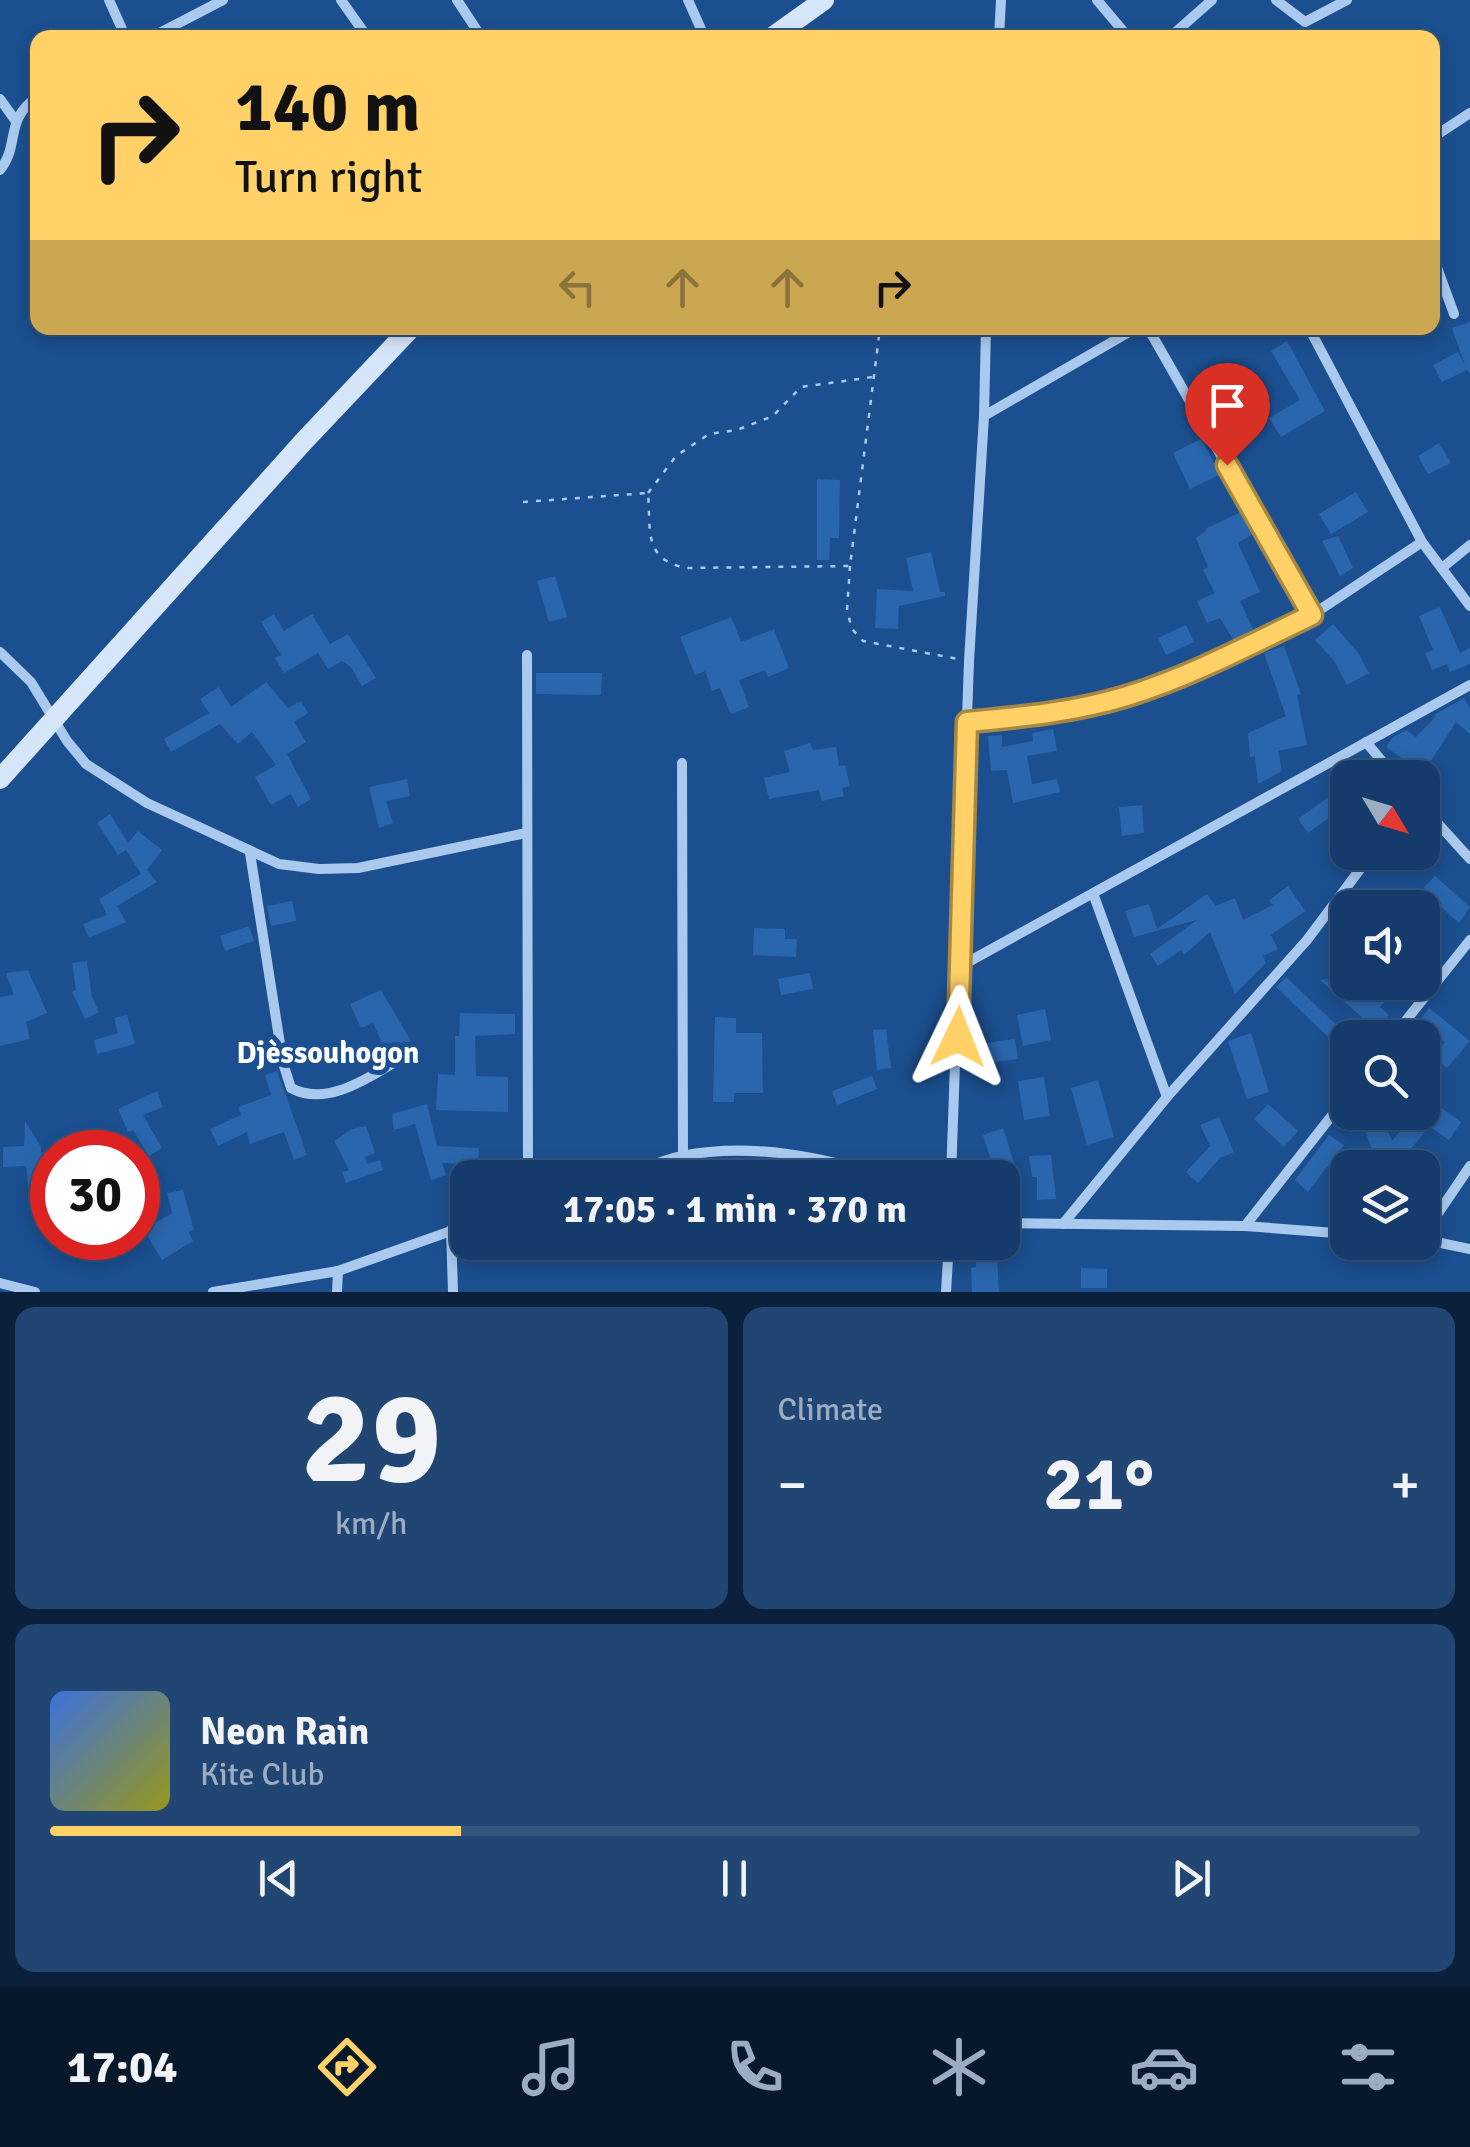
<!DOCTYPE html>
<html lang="en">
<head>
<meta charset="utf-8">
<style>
	:root { --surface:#143b6b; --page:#214673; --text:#f1f3f6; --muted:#9dadc1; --line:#33557e; --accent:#ffd166 }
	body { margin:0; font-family:Signika,sans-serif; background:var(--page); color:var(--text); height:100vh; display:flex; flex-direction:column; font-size:38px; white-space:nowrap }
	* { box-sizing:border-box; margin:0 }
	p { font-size:32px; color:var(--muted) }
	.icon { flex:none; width:55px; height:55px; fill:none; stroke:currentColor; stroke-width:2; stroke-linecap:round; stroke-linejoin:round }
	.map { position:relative; height:1292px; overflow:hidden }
	.drawer { display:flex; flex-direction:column; gap:15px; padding:15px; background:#0b203b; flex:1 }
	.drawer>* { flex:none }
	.banner { position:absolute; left:30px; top:30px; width:1410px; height:305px; border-radius:20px; box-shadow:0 5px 15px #0003,0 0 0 2px var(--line); background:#ffd166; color:#111; overflow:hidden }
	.needle { width:65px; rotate:128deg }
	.controls { position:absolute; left:1330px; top:760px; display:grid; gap:20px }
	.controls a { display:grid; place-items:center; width:110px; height:110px; border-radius:20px; background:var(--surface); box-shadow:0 5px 15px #0003,0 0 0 2px var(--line); font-size:50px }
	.speed { position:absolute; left:30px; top:1130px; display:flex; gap:20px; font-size:50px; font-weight:700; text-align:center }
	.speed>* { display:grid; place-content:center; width:130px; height:130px; border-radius:50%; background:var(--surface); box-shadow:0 5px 15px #0003,0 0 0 2px var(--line); line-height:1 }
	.speed .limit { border:15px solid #d22; background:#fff; color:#111 }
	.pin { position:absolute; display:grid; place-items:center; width:85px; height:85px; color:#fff; margin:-102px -42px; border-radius:50% 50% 50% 0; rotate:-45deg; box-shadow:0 0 10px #0007 }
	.pin .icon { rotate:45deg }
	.me { position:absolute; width:110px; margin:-55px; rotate:2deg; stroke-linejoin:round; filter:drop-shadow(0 0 8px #0008) }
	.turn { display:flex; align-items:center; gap:35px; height:210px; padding:0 40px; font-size:45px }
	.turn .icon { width:130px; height:130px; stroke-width:2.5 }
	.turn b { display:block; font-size:70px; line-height:85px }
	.lanes { display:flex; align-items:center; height:95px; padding:0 40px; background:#0003; justify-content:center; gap:50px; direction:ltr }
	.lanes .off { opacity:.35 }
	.big { font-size:75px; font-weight:700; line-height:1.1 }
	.drawer .tile { flex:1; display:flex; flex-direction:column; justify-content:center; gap:15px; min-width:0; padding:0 35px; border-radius:20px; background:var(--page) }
	.drawer .dial { align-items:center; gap:0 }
	.dial b { font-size:130px; line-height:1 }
	.song { display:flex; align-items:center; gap:30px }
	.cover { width:120px; height:120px; border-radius:15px; background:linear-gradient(135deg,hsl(220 70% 55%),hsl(60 70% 35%)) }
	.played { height:10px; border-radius:5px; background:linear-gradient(90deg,var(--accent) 30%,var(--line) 30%) }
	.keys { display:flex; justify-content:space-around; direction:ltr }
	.heat { display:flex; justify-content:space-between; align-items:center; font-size:55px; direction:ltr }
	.drawer .tiles { flex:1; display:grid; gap:15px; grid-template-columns:1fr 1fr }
	.tile:last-child { grid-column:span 2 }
	.trip { position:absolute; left:450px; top:1160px; width:570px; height:100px; border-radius:20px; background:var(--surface); box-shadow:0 5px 15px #0003,0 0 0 2px var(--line); font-weight:700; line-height:100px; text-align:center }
	.dock { display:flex; height:160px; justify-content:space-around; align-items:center; background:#08182b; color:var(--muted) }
	.dock .icon { width:70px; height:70px }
	.dock .on { color:var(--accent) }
	.dock b { font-size:45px; color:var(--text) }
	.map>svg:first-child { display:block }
	.building { fill:#2a66ad }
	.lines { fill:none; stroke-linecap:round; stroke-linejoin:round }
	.path { stroke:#a9c9ee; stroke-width:2.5; stroke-dasharray:5 8; stroke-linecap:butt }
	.street { stroke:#a9c9ee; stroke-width:10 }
	.secondary { stroke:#d6e6fa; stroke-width:20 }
	.route-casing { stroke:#a68842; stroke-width:25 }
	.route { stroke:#ffd166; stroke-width:18 }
	.labels { text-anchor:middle; stroke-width:10; stroke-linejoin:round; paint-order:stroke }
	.neighbourhood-label { font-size:30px; font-weight:bold; fill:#fff; stroke:#1b4f8f }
</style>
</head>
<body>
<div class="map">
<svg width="1470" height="1292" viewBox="0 0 1470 1292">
	<rect width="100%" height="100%" fill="#1b4f8f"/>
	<g class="building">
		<path d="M1470,322V373L1467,370L1442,382L1433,365L1458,352L1465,365L1452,328Z"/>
		<path d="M1287,341L1325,411L1281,437L1269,418L1300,400L1271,351Z"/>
		<path d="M1201,439L1221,474L1190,489L1173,453Z"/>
		<path d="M1439,443L1451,463L1428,474L1418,456Z"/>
		<path d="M817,479L840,480L839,538H830L829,560H817Z"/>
		<path d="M1356,492L1368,512L1331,534L1319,514Z"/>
		<path d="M1243,511L1255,533L1238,543L1260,592L1240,601L1253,629L1234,641L1220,618L1207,623L1197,601L1215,593L1203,570L1208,567L1196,538L1206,531L1205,529Z"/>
		<path d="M1338,536L1353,568L1340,576L1322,541Z"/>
		<path d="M931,552L940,592H945V596L899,606L898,629L875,628L877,589L913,591L906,558Z"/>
		<path d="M555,576L567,617L549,622L537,581Z"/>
		<path d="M1440,607L1460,653L1470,648V664L1450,672L1447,664L1432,670L1425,653L1433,650L1419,616Z"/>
		<path d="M274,614L284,631L312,614L330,644L348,634L376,678L362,686L351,667L342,661L328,669L318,653L284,673L275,658L281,655L261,622Z"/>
		<path d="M731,617L741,642L774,629L789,668L768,677L765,670L739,680L749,707L731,714L720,688L712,691L705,671L695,675L680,637Z"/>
		<path d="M1333,624L1359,654L1369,673L1347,685L1335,662L1315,640Z"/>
		<path d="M1186,625L1194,642L1166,655L1158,638Z"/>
		<path d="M1284,646L1301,694L1297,695L1307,745L1278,751L1282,771L1258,784L1255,756L1250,757L1248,733L1286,716L1264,653Z"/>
		<path d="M536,673H602L601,695L536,694Z"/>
		<path d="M266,682L288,708L301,701L308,713L294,722L306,742L287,754L311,799L298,807L291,794L271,805L255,777L276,765L252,732L238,744L220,724L171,752L164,739L209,713L200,699L219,687L231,707Z"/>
		<path d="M1464,698L1470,708V734L1456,722L1423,773L1386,747L1393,737L1406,730L1416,737L1436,716L1434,715Z"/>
		<path d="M1053,729L1057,751L1027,756L1032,784L1057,779L1060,792L1013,803L1007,770L991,771L988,736L1002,735V747L1033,741L1032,733Z"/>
		<path d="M810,743L813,750L836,747L839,766L845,765L850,786L842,788L844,796L822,801L819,790L769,799L764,778L790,772L784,751Z"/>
		<path d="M407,779L410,796L386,801L393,823L379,828L369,787Z"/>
		<path d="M1341,788L1348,798V804L1308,833L1298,819Z"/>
		<path d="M1142,805L1144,833L1122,836L1119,807Z"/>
		<path d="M110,814L128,843L138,831L162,850L147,870L157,882L117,906L126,922L89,938L83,924L107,915L99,899L141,874L126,850L118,855L97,823Z"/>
		<path d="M1435,876L1470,907L1459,923L1422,890Z"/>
		<path d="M1288,886L1305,911L1271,935L1278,949L1263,956L1266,963L1235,994L1210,932L1184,955L1181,950L1158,966L1150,954L1197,920L1134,937L1125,911L1149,904L1157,929L1207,894L1216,906L1235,898L1243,920L1273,905L1269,900Z"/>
		<path d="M292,901L296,921L271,926L267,906Z"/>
		<path d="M249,926L254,941L225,951L220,936Z"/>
		<path d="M754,928L785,929V939H797L796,957L753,955Z"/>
		<path d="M87,961L92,997L99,1012L85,1019L72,992L76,990L72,963Z"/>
		<path d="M28,970L47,1013L26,1022L30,1039L0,1046V997L14,995L6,973Z"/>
		<path d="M810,973L813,989L781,995L778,979Z"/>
		<path d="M1348,976V982H1403L1380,1007L1389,1015L1376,1030L1320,980Z"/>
		<path d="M1286,977L1348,1036V1056L1276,987Z"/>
		<path d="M381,990L411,1041L386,1052L373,1023L361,1028L350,1004Z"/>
		<path d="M1429,1008L1470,1041L1447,1068L1432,1056L1445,1042L1419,1021Z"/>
		<path d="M1045,1009L1051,1040L1023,1046L1017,1015Z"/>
		<path d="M460,1013L515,1014V1034L475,1036L476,1076L508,1077V1112L436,1110L438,1074L455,1075V1036H459Z"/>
		<path d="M127,1015L135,1044L97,1054L94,1040L118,1033L114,1018Z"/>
		<path d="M715,1017L736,1018V1033H762L763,1093H734V1102H713Z"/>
		<path d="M886,1029L891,1068L877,1070L873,1030Z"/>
		<path d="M1251,1033L1269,1092L1247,1099L1228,1041Z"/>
		<path d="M1015,1039L1018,1059L965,1066L964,1046Z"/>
		<path d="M277,1071L307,1155L294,1160L284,1132L250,1144L247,1132L218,1146L210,1129L241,1115L238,1107L271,1095L265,1075Z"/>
		<path d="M872,1076L877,1089L837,1105L832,1091Z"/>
		<path d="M1044,1077L1050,1116L1024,1120L1018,1081Z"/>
		<path d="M1098,1080L1114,1137L1087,1145L1071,1088Z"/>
		<path d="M157,1091L163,1107L143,1115L162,1148L149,1156L133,1130L128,1132L118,1109Z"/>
		<path d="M1422,1094L1461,1122L1449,1140L1429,1126L1405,1157L1420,1168H1384L1377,1163L1361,1120L1380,1112L1392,1141L1415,1112H1422Z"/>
		<path d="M427,1104L437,1146L479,1148L478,1164L442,1163L446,1175L431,1180L415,1124L394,1130L392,1114Z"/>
		<path d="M1268,1104L1298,1131L1284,1147L1254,1119Z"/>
		<path d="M1219,1117L1234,1152L1220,1158L1198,1183L1186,1172L1210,1146L1200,1125Z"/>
		<path d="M25,1121L41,1147V1153L44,1152L52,1166V1204L31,1209L26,1166L3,1167V1147L24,1146Z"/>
		<path d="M366,1126L375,1153L365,1157L367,1164L380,1160L383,1170L346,1183L342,1172L349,1170L334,1141L352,1129Z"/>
		<path d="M1003,1128L1015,1166L995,1173L983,1135Z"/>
		<path d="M1329,1135L1344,1145L1308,1192L1295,1180Z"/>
		<path d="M1051,1155L1056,1199L1037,1200V1177H1032L1029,1156Z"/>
		<path d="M183,1190L194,1230L189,1232L193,1241L162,1260L144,1230L172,1213L167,1193Z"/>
		<path d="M997,1256L999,1292H972L971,1268L976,1267V1257Z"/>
		<path d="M1081,1268L1107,1269V1288H1081Z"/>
	</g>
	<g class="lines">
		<g class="path">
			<path d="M934,328L972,335"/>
			<path d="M648,493L676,456L709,434L737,430L773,416L801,387L873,377"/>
			<path d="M523,502L648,493C651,531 643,559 686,568L850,566L880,328"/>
			<path d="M850,566L847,610L852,629L863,641L958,659"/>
		</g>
		<g class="street">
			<path d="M109,0L126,38"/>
			<path d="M341,0L368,38"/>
			<path d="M457,0L482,38"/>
			<path d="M688,0L705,38"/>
			<path d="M1097,0L1129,38"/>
			<path d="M1276,0L1305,22L1347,0"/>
			<path d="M150,38L223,0"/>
			<path d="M999,38L1001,0"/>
			<path d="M1169,38L1212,0"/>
			<path d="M0,99L15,120"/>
			<path d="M1432,138L1470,113"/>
			<path d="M0,170C21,143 3,121 38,96"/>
			<path d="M1432,254L1454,314"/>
			<path d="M1148,328L1312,615L1422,542"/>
			<path d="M1309,328L1422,542L1470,606"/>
			<path d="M984,416L986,328"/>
			<path d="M1442,568L1470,545"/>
			<path d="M0,652L31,682L67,741L86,764L147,803L279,864L319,869L358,868L526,833"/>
			<path d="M527,655L528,1178"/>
			<path d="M967,722C1021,717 1075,712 1127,696C1192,676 1251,644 1312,615"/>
			<path d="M1366,742L1396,778"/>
			<path d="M682,763L683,1156"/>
			<path d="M1422,806L1470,859"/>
			<path d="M250,853L283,1063L291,1088C328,1108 371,1076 402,1058"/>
			<path d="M1094,896L1167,1097"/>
			<path d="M961,966L1470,685"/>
			<path d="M1392,1038L1470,940"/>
			<path d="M615,1178C637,1171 660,1161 682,1156C751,1142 824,1157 889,1178"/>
			<path d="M951,1178L969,661L984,416L1136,328"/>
			<path d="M1002,1223L1245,1226L1348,1234"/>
			<path d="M1063,1224L1167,1097L1307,940L1373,852"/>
			<path d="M1245,1226L1348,1095"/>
			<path d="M451,1230L453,1292"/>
			<path d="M1422,1237L1470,1166"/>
			<path d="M1422,1239L1470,1249"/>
			<path d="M0,1283L35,1292"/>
			<path d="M213,1292L338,1271L468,1225"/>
			<path d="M337,1292L338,1271"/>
			<path d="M946,1292L949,1242"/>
		</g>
		<g class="secondary">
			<path d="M771,38L824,0"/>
			<path d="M0,779L304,441L411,328"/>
		</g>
	</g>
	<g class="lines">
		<g class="route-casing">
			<path id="route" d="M958,1037L967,722C1021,717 1075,712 1127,696C1192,676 1251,644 1312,615L1227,465"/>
		</g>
		<use href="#route" class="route"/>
	</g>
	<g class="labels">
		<g class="neighbourhood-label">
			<text x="328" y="1063">Djèssouhogon</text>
		</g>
	</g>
</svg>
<div class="controls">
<a><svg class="needle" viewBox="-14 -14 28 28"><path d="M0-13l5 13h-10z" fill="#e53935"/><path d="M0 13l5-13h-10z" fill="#9dadc1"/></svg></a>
<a><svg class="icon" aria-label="sound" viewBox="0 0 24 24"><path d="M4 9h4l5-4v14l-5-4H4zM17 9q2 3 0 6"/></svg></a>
<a><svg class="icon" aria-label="search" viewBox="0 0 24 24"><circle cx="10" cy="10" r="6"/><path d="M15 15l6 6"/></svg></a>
<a><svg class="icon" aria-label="layers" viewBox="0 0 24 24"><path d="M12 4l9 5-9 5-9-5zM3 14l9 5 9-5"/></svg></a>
</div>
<div class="speed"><div class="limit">30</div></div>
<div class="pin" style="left:1227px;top:465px;background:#d93025"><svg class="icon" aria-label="arrive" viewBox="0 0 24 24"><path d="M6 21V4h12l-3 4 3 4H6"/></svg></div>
<svg class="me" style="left:958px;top:1037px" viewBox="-20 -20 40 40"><path d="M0-17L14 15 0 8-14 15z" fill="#ffd166" stroke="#fff" stroke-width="4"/></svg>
<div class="trip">17:05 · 1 min · 370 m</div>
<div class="banner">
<div class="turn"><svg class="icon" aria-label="right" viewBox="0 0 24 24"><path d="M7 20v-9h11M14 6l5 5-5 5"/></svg><div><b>140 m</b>Turn right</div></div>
<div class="lanes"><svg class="icon off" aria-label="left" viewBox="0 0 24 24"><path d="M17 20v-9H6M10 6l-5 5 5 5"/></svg><svg class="icon off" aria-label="ahead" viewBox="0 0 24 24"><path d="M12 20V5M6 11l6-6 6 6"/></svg><svg class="icon off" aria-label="ahead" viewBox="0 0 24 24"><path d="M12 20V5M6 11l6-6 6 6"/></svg><svg class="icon" aria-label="right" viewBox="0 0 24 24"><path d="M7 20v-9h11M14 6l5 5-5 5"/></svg></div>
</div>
</div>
<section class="drawer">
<div class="tiles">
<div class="tile dial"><b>29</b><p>km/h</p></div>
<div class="tile"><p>Climate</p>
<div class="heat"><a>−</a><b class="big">21°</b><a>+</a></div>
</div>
<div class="tile">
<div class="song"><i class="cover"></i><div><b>Neon Rain</b><p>Kite Club</p></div></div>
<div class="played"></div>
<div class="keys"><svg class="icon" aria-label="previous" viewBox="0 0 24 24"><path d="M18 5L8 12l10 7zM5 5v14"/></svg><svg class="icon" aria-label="pause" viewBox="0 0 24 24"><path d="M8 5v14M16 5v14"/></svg><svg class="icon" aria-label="next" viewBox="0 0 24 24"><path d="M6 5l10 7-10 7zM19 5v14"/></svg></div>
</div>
</div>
</section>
<nav class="dock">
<b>17:04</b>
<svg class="icon on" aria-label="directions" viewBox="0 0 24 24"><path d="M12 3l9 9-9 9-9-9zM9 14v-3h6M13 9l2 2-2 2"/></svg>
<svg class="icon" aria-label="music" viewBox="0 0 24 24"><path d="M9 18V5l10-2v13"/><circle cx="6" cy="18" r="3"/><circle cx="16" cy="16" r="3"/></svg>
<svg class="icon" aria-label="phone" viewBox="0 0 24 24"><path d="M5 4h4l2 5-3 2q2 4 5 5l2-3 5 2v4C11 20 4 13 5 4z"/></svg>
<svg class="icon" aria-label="climate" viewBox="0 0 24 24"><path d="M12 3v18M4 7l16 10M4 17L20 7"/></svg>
<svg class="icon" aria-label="car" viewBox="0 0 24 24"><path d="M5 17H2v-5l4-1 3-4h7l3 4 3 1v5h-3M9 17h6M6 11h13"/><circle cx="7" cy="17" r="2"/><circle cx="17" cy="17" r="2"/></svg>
<svg class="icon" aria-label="filters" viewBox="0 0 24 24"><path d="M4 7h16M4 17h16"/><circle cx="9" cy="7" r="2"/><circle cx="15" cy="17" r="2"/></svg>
</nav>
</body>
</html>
